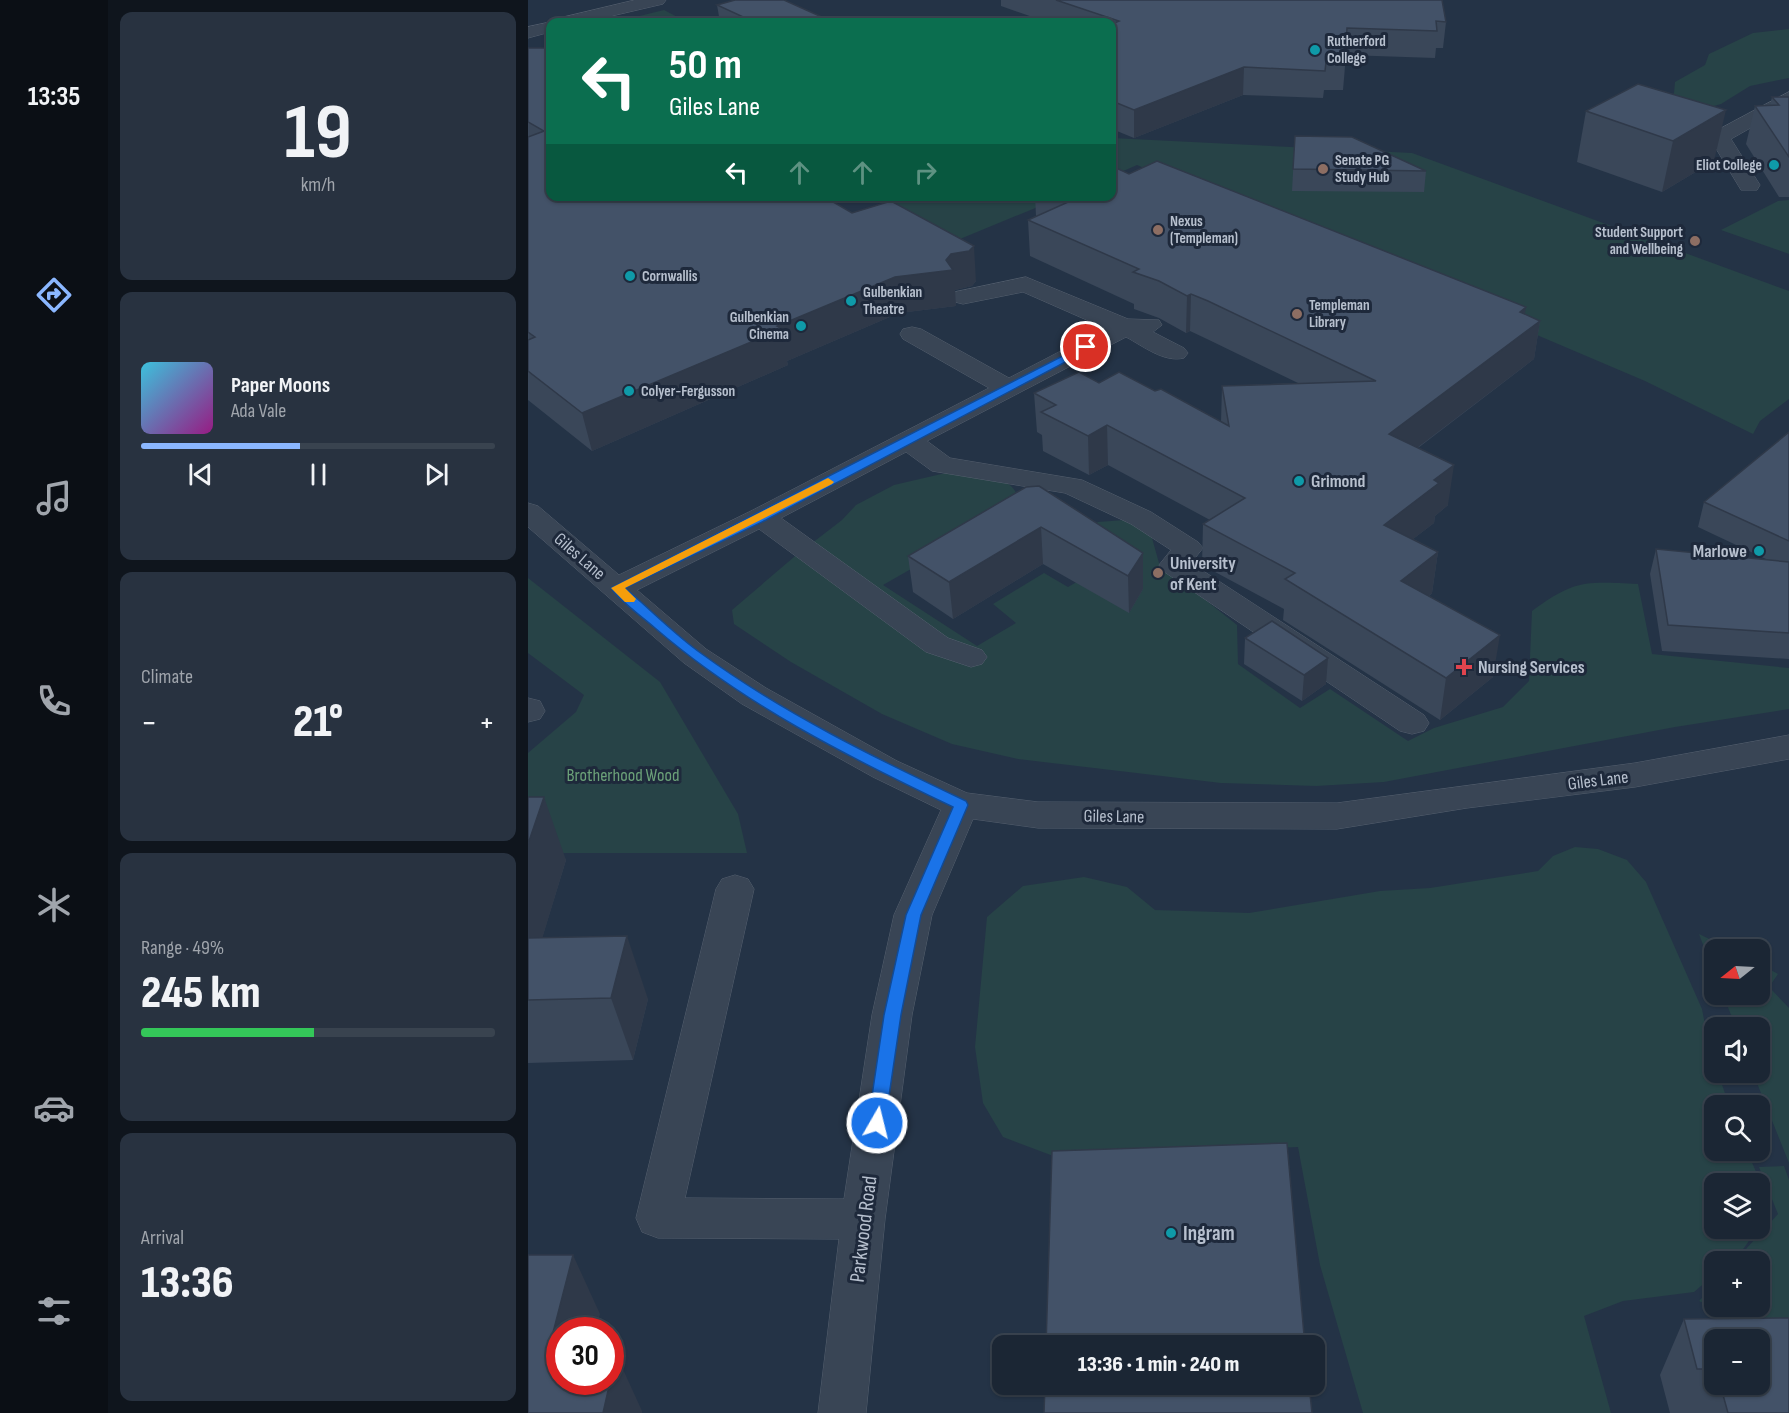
<!DOCTYPE html>
<html lang="en">
<head>
<meta charset="utf-8">
<style>
	:root { --surface:#1b2634; --page:#283240; --text:#f1f3f6; --muted:#a0a5ac; --line:#39434f; --accent:#8bb7ff }
	body { margin:0; font-family:"Sofia Sans Condensed",sans-serif; background:var(--page); color:var(--text); height:100vh; display:flex; flex-direction:column; font-size:22px; white-space:nowrap }
	* { box-sizing:border-box; margin:0 }
	p { font-size:20px; color:var(--muted) }
	.icon { flex:none; width:33px; height:33px; fill:none; stroke:currentColor; stroke-width:2; stroke-linecap:round; stroke-linejoin:round }
	.map { position:relative; flex:1; overflow:hidden }
	.drawer { display:flex; flex-direction:column; gap:12px; padding:12px; background:#0f151d; width:420px }
	.drawer>* { flex:none }
	.banner { position:absolute; left:18px; top:18px; width:570px; height:183px; border-radius:12px; box-shadow:0 2px 4px #0004,0 0 0 2px var(--line); background:#0b6e4f; color:#fff; overflow:hidden }
	.needle { width:39px; rotate:252deg }
	.controls { position:absolute; left:1176px; top:939px; display:grid; gap:12px }
	.controls a { display:grid; place-items:center; width:66px; height:66px; border-radius:12px; background:var(--surface); box-shadow:0 2px 4px #0004,0 0 0 2px var(--line); font-size:30px }
	.speed { position:absolute; left:18px; top:1317px; display:flex; gap:12px; font-size:30px; font-weight:700; text-align:center }
	.speed>* { display:grid; place-content:center; width:78px; height:78px; border-radius:50%; background:var(--surface); box-shadow:0 2px 4px #0004,0 0 0 2px var(--line); line-height:1 }
	.speed .limit { border:9px solid #d22; background:#fff; color:#111 }
	.pin { position:absolute; display:grid; place-items:center; width:51px; height:51px; color:#fff; margin:-26px; border:3px solid #fff; border-radius:50%; box-shadow:0 2px 6px #0007 }
	.me { position:absolute; width:66px; margin:-33px; rotate:8deg; stroke-linejoin:round; filter:drop-shadow(0 0 4px #0008) }
	.turn { display:flex; align-items:center; gap:21px; height:126px; padding:0 24px; font-size:27px }
	.turn .icon { width:78px; height:78px; stroke-width:2.5 }
	.turn b { display:block; font-size:42px; line-height:51px }
	.lanes { display:flex; align-items:center; height:57px; padding:0 24px; background:#0003; justify-content:center; gap:30px; direction:ltr }
	.lanes .off { opacity:.35 }
	.big { font-size:45px; font-weight:800; line-height:1.1 }
	.drawer .card { flex:1; display:flex; flex-direction:column; justify-content:center; gap:9px; min-width:0; padding:0 21px; border-radius:12px; background:var(--page) }
	.drawer .dial { align-items:center; gap:0 }
	.dial b { font-size:78px; line-height:1 }
	.song { display:flex; align-items:center; gap:18px }
	.cover { width:72px; height:72px; border-radius:9px; background:linear-gradient(135deg,hsl(190 70% 55%),hsl(310 70% 35%)) }
	.played { height:6px; border-radius:3px; background:linear-gradient(90deg,var(--accent) 45%,var(--line) 45%) }
	.keys { display:flex; justify-content:space-around; direction:ltr }
	.heat { display:flex; justify-content:space-between; align-items:center; font-size:33px; direction:ltr }
	.charge { height:9px; border-radius:4px; background:linear-gradient(90deg,#34c759 49%,var(--line) 0) }
	.trip { position:absolute; left:464px; top:1335px; width:333px; height:60px; border-radius:12px; background:var(--surface); box-shadow:0 2px 4px #0004,0 0 0 2px var(--line); font-weight:800; line-height:60px; text-align:center }
	main { display:flex; flex:1; min-height:0 }
	.dock { display:flex; flex-direction:column; width:108px; justify-content:space-around; align-items:center; background:#0b0f15; color:var(--muted) }
	.dock .icon { width:42px; height:42px }
	.dock .on { color:var(--accent) }
	.dock b { font-size:27px; color:var(--text) }
	.map>svg:first-child { display:block }
	.green { fill:#274347 }
	.lines { fill:none; stroke-linecap:round; stroke-linejoin:round }
	.minor-casing { stroke:#55606f; stroke-width:1 }
	.minor { fill:#394555; fill-rule:evenodd }
	.wall { fill:#3a4759; fill-rule:evenodd }
	.shaded-wall { fill:#2f3949 }
	.building { fill:#435268; stroke:#2f3949; stroke-width:1.5 }
	.route { fill:#1a73e8; stroke:#114b97; stroke-width:1.5 }
	.slow { fill:#f59e0b }
	.culture-dot { fill:#0f9aa8; stroke:#1e293b; stroke-width:2 }
	.education-dot { fill:#8d6e63; stroke:#1e293b; stroke-width:2 }
	.health-dot { fill:#e0444e; stroke:#1e293b; stroke-width:2 }
	.labels { text-anchor:middle; stroke-width:6; stroke-linejoin:round; paint-order:stroke }
	.far-poi-label { font-size:15px; font-weight:bold; fill:#b7c0ce; stroke:#1e293b; text-anchor:start }
	.poi-label { font-size:18px; font-weight:bold; fill:#b7c0ce; stroke:#1e293b; text-anchor:start }
	.street-label { font-size:18px; fill:#b7c0ce; stroke:#1e293b }
	.park-label { font-size:18px; fill:#6ca279; stroke:#1e293b }
	.near-street-label { font-size:21px; fill:#b7c0ce; stroke:#1e293b }
	.near-poi-label { font-size:21px; font-weight:bold; fill:#b7c0ce; stroke:#1e293b; text-anchor:start }
</style>
</head>
<body>
<main>
<nav class="dock">
<b>13:35</b>
<svg class="icon on" aria-label="directions" viewBox="0 0 24 24"><path d="M12 3l9 9-9 9-9-9zM9 14v-3h6M13 9l2 2-2 2"/></svg>
<svg class="icon" aria-label="music" viewBox="0 0 24 24"><path d="M9 18V5l10-2v13"/><circle cx="6" cy="18" r="3"/><circle cx="16" cy="16" r="3"/></svg>
<svg class="icon" aria-label="phone" viewBox="0 0 24 24"><path d="M5 4h4l2 5-3 2q2 4 5 5l2-3 5 2v4C11 20 4 13 5 4z"/></svg>
<svg class="icon" aria-label="climate" viewBox="0 0 24 24"><path d="M12 3v18M4 7l16 10M4 17L20 7"/></svg>
<svg class="icon" aria-label="car" viewBox="0 0 24 24"><path d="M5 17H2v-5l4-1 3-4h7l3 4 3 1v5h-3M9 17h6M6 11h13"/><circle cx="7" cy="17" r="2"/><circle cx="17" cy="17" r="2"/></svg>
<svg class="icon" aria-label="filters" viewBox="0 0 24 24"><path d="M4 7h16M4 17h16"/><circle cx="9" cy="7" r="2"/><circle cx="15" cy="17" r="2"/></svg>
</nav>
<section class="drawer">
<div class="card dial"><b>19</b><p>km/h</p></div>
<div class="card">
<div class="song"><i class="cover"></i><div><b>Paper Moons</b><p>Ada Vale</p></div></div>
<div class="played"></div>
<div class="keys"><svg class="icon" aria-label="previous" viewBox="0 0 24 24"><path d="M18 5L8 12l10 7zM5 5v14"/></svg><svg class="icon" aria-label="pause" viewBox="0 0 24 24"><path d="M8 5v14M16 5v14"/></svg><svg class="icon" aria-label="next" viewBox="0 0 24 24"><path d="M6 5l10 7-10 7zM19 5v14"/></svg></div>
</div>
<div class="card"><p>Climate</p>
<div class="heat"><a>−</a><b class="big">21°</b><a>+</a></div>
</div>
<div class="card"><p>Range · 49%</p><b class="big">245 km</b><div class="charge"></div></div>
<div class="card"><p>Arrival</p><b class="big">13:36</b></div>
</section>
<div class="map">
<svg width="1261" height="1413" viewBox="0 0 1261 1413">
	<rect width="100%" height="100%" fill="#243346"/>
	<g class="green">
		<path d="M136,10L159,22H87Z"/>
		<path d="M1261,29V78L1222,86L1193,104L1165,112L1137,108L1146,93L1147,82L1177,65L1181,54L1225,33Z"/>
		<path d="M584,138L884,153L1261,291V399L1232,421L1225,434L1117,381L609,165L584,176Z"/>
		<path d="M341,197H534L432,239Z"/>
		<path d="M1261,200V254L1193,230L1250,201Z"/>
		<path d="M422,472C443,475 478,472 489,494L481,513L355,585L449,646L488,623L465,604L516,573L540,587L580,564L558,530L570,522L596,520L613,526L624,538L631,563L709,625L710,664L772,708L802,689L880,741L906,728L975,707L1001,681L1004,611C1048,579 1057,582 1110,584L1124,654L1261,668V709L1147,727L856,782L788,786L693,783L490,759L424,744L354,714L263,662L206,624L204,610L266,557L314,520L328,505L366,485Z"/>
		<path d="M0,578L132,682L210,814L219,853H0V753L48,712L56,695L0,653Z"/>
		<path d="M1047,847L1070,849L1099,860L1118,882L1174,1009L1186,1072L1190,1073L1201,1105L1186,1106V1150L1219,1151L1232,1181L1238,1215L1232,1224V1184H1186V1228L1229,1229C1215,1248 1213,1261 1186,1262V1275L1166,1292L1095,1301L1056,1316L1083,1413H835L792,1265L770,1147L528,1157L475,1137L455,1103L447,1047L459,917L495,886L556,877L599,887L627,910L721,913L852,891L902,888L1010,871L1025,856Z"/>
		<path d="M1171,934L1202,949L1186,950V974Z"/>
		<path d="M1232,964L1250,974L1241,987L1261,1008V1163L1225,1073L1232,1072V1028L1208,1027L1195,995L1232,994Z"/>
		<path d="M1256,1166L1261,1180V1368L1210,1319L1171,1301L1186,1285V1306H1232V1262L1207,1261L1250,1214L1231,1167Z"/>
	</g>
	<g class="lines">
		<g class="minor-casing">
			<g id="minor">
				<path d="M107,0H138L135,4L58,22H29L32,18Z"/>
				<path d="M22,22H26H22V32L0,38V27Z"/>
				<path d="M1261,92V106L1203,139L1232,185L1229,190H1213L1181,137L1184,133Z"/>
				<path d="M498,277L600,319L631,320L634,325L625,332L656,348L660,353L656,358C636,363 615,346 598,337L399,441L422,458L554,480L623,512L670,542L675,548L663,563L896,715L901,723L896,731L884,734L872,731L635,571L631,565L643,550L603,524L537,493L404,471L378,452L253,518L420,638L454,650L459,657L454,664L443,667L398,652L231,529L109,590L178,649L238,688L369,761L439,793L510,802L809,803L1107,763L1261,735V759L1107,787L939,808L809,829L510,828L445,819L404,915L384,1015L357,1219L338,1413H290L311,1239L130,1238L114,1232L108,1218L188,889L194,879L207,875L220,879L226,889L157,1198L316,1199L344,1015L366,915L413,810L345,777L214,704L156,663L0,527V503L10,506L91,575L223,511L461,388L375,339L372,334L375,329L384,327L393,329L481,378L577,328L495,292L435,304L427,302L423,297L427,292Z"/>
				<path d="M0,698L12,701L17,711L12,719L0,722Z"/>
			</g>
		</g>
		<use href="#minor" class="minor"/>
	</g>
	<g class="wall">
		<path d="M473,0H914L918,22L915,48H908L907,58L818,55L815,90H796L795,98L715,95L606,138L584,129V22H519L473,6Z"/>
		<path d="M189,5L305,22H192Z"/>
		<path d="M0,48L324,213L448,281L444,286L427,290L428,306L371,313L259,361L260,365L64,451L0,400Z"/>
		<path d="M1110,84L1186,161L1134,192L1049,162L1058,111Z"/>
		<path d="M1244,97H1261V197H1251L1218,144L1227,106H1242Z"/>
		<path d="M767,136L898,171L896,192L764,191Z"/>
		<path d="M601,174L997,314L1012,321L1006,359L890,448L920,505L907,516L906,523L885,539L910,552L904,593L901,596L965,677L912,720L755,620L756,609L674,565L675,524L682,520L580,465L561,475L515,451L514,435L509,432L506,393L571,383L627,391L693,422L694,386L770,383L679,339L662,331L658,333L631,318L606,309V304L502,256L500,220L508,216L507,196H584Z"/>
		<path d="M1261,432V659L1134,651L1122,574L1128,549L1240,560L1170,527L1176,502Z"/>
		<path d="M498,487L615,553V589L601,613L515,564L425,619L385,592L380,556Z"/>
		<path d="M717,638L798,684L774,701L716,664Z"/>
		<path d="M0,797L38,860L14,938L120,999L105,1060L0,1063Z"/>
		<path d="M1261,1318V1413H1142L1132,1375L1156,1319ZM1186,1340H1232V1384H1186Z"/>
	</g>
	<g class="shaded-wall">
		<path d="M716,67L715,95L606,138V110Z"/>
		<path d="M1198,110L1186,161L1134,192L1145,141Z"/>
		<path d="M446,246L448,281L444,286L427,290L428,306L371,313L259,361L260,365L64,451L54,413L249,326L367,277L418,260L423,254Z"/>
		<path d="M663,294L662,331L658,333L659,296Z"/>
		<path d="M998,307L994,335L1012,321L1006,359L856,473L861,434Z"/>
		<path d="M579,425L580,465L561,475L560,436Z"/>
		<path d="M926,465L920,505L907,516L906,523L851,565L856,525L906,480Z"/>
		<path d="M513,527L515,564L425,619L421,582Z"/>
		<path d="M910,552L904,593L868,622L873,581Z"/>
		<path d="M615,553V589L601,613L600,576Z"/>
		<path d="M972,635L965,677L912,720L918,678Z"/>
		<path d="M800,658L798,684L774,701L776,675Z"/>
		<path d="M16,797L38,860L0,985V844Z"/>
		<path d="M99,936L120,999L105,1060L83,998Z"/>
		<path d="M45,1255L72,1314L68,1330H32V1380L19,1356Z"/>
		<path d="M88,1354L114,1411V1413H75Z"/>
	</g>
	<g class="building">
		<path d="M207,0H256L305,22H226L189,5Z"/>
		<path d="M528,0H914L918,22L908,21L909,31L819,28L817,63L798,62L797,71L716,67L606,110L584,101V24L591,21Z"/>
		<path d="M0,48H22V196H295L324,213L363,201L446,246L441,251L423,254L418,260L425,270L367,277L249,326L254,329L54,413L0,371V340L7,337L0,332V137L16,131L0,122Z"/>
		<path d="M1110,84L1198,110L1145,141L1058,111Z"/>
		<path d="M1244,97H1261V157L1227,106L1251,105Z"/>
		<path d="M767,136L824,137L898,171L765,169Z"/>
		<path d="M629,161L998,307L992,312L1012,321L861,434L926,465L906,480L911,483L856,525L910,552L873,581L972,635L918,678L757,579L767,573L675,524L717,498L579,425L560,436L513,412L528,405L506,393L551,372L571,383L591,372L627,391L633,389L701,426L694,386L848,381L680,301L663,294L659,296L631,281L605,272L611,269L500,220L538,203L523,196H584V166L601,174Z"/>
		<path d="M1261,432V541L1176,502Z"/>
		<path d="M511,486L615,553L600,576L513,527L421,582L380,556L498,487Z"/>
		<path d="M1128,549L1261,562V633L1140,625Z"/>
		<path d="M744,621L800,658L776,675L717,638Z"/>
		<path d="M0,797H16L0,844Z"/>
		<path d="M99,936L83,998L0,1000V938Z"/>
		<path d="M759,1143L777,1346H518L524,1151Z"/>
		<path d="M0,1255H45L19,1356L32,1355V1382H82L75,1413H0Z"/>
		<path d="M1261,1318V1413H1200L1192,1384H1232V1340H1186V1369H1169L1156,1319Z"/>
		<path d="M82,1354H88L82,1378Z"/>
		<path d="M517,1384H781L784,1413H516Z"/>
	</g>
	<path class="route" d="M558,344L562,345V349L238,520L97,588C123,610 147,635 174,654C255,713 347,758 438,801L440,805L393,915L373,1015L357,1123L355,1128L349,1130L343,1128L340,1123L356,1015L378,915L425,807C320,757 215,704 127,628C112,615 94,603 83,588Z"/>
	<path class="slow" d="M300,478L306,482L304,484L97,588L108,599L106,602H97L83,588Z"/>
	<g class="culture-dot">
		<circle cx="787" cy="50" r="6"/>
		<circle cx="1246" cy="165" r="6"/>
		<circle cx="102" cy="276" r="6"/>
		<circle cx="323" cy="301" r="6"/>
		<circle cx="273" cy="326" r="6"/>
		<circle cx="101" cy="391" r="6"/>
		<circle cx="771" cy="481" r="6"/>
		<circle cx="1231" cy="551" r="6"/>
		<circle cx="643" cy="1233" r="6"/>
	</g>
	<g class="education-dot">
		<circle cx="795" cy="169" r="6"/>
		<circle cx="630" cy="230" r="6"/>
		<circle cx="1167" cy="241" r="6"/>
		<circle cx="769" cy="314" r="6"/>
		<circle cx="630" cy="573" r="6"/>
	</g>
	<path class="health-dot" d="M933 658h6v6h6v6h-6v6h-6v-6h-6v-6h6z"/>
	<g class="labels">
		<g class="far-poi-label">
			<text x="799" y="46">Rutherford<tspan x="799" dy="17">College</tspan></text>
			<text x="807" y="165">Senate PG<tspan x="807" dy="17">Study Hub</tspan></text>
			<text x="1234" y="170" text-anchor="end">Eliot College</text>
			<text x="642" y="226">Nexus<tspan x="642" dy="17">(Templeman)</tspan></text>
			<text x="1155" y="237" text-anchor="end">Student Support<tspan x="1155" dy="17">and Wellbeing</tspan></text>
			<text x="114" y="281">Cornwallis</text>
			<text x="335" y="297">Gulbenkian<tspan x="335" dy="17">Theatre</tspan></text>
			<text x="781" y="310">Templeman<tspan x="781" dy="17">Library</tspan></text>
			<text x="261" y="322" text-anchor="end">Gulbenkian<tspan x="261" dy="17">Cinema</tspan></text>
			<text x="113" y="396">Colyer-Fergusson</text>
		</g>
		<g class="poi-label">
			<text x="783" y="487">Grimond</text>
			<text x="1219" y="557" text-anchor="end">Marlowe</text>
			<text x="642" y="569">University<tspan x="642" dy="21">of Kent</tspan></text>
			<text x="950" y="673">Nursing Services</text>
		</g>
		<g class="street-label">
			<text transform="translate(52 556) rotate(41)" y="6">Giles Lane</text>
			<text transform="translate(1070 780) rotate(-7)" y="6">Giles Lane</text>
			<text transform="translate(586 816) rotate(1)" y="6">Giles Lane</text>
		</g>
		<g class="park-label">
			<text x="95" y="781">Brotherhood Wood</text>
		</g>
		<g class="near-street-label">
			<text transform="translate(335 1229) rotate(-83)" y="7">Parkwood Road</text>
		</g>
		<g class="near-poi-label">
			<text x="655" y="1240">Ingram</text>
		</g>
	</g>
</svg>
<div class="controls">
<a><svg class="needle" viewBox="-14 -14 28 28"><path d="M0-13l5 13h-10z" fill="#e53935"/><path d="M0 13l5-13h-10z" fill="#a0a5ac"/></svg></a>
<a><svg class="icon" aria-label="sound" viewBox="0 0 24 24"><path d="M4 9h4l5-4v14l-5-4H4zM17 9q2 3 0 6"/></svg></a>
<a><svg class="icon" aria-label="search" viewBox="0 0 24 24"><circle cx="10" cy="10" r="6"/><path d="M15 15l6 6"/></svg></a>
<a><svg class="icon" aria-label="layers" viewBox="0 0 24 24"><path d="M12 4l9 5-9 5-9-5zM3 14l9 5 9-5"/></svg></a>
<a>+</a>
<a>−</a>
</div>
<div class="speed"><div class="limit">30</div></div>
<div class="pin" style="left:558px;top:347px;background:#d93025"><svg class="icon" aria-label="arrive" viewBox="0 0 24 24"><path d="M6 21V4h12l-3 4 3 4H6"/></svg></div>
<svg class="me" style="left:349px;top:1123px" viewBox="-20 -20 40 40"><circle r="17" fill="#1a73e8" stroke="#fff" stroke-width="3"/><path d="M0-11L8 9 0 5-8 9z" fill="#fff"/></svg>
<div class="trip">13:36 · 1 min · 240 m</div>
<div class="banner">
<div class="turn"><svg class="icon" aria-label="left" viewBox="0 0 24 24"><path d="M17 20v-9H6M10 6l-5 5 5 5"/></svg><div><b>50 m</b>Giles Lane</div></div>
<div class="lanes"><svg class="icon" aria-label="left" viewBox="0 0 24 24"><path d="M17 20v-9H6M10 6l-5 5 5 5"/></svg><svg class="icon off" aria-label="ahead" viewBox="0 0 24 24"><path d="M12 20V5M6 11l6-6 6 6"/></svg><svg class="icon off" aria-label="ahead" viewBox="0 0 24 24"><path d="M12 20V5M6 11l6-6 6 6"/></svg><svg class="icon off" aria-label="right" viewBox="0 0 24 24"><path d="M7 20v-9h11M14 6l5 5-5 5"/></svg></div>
</div>
</div>
</main>
</body>
</html>
